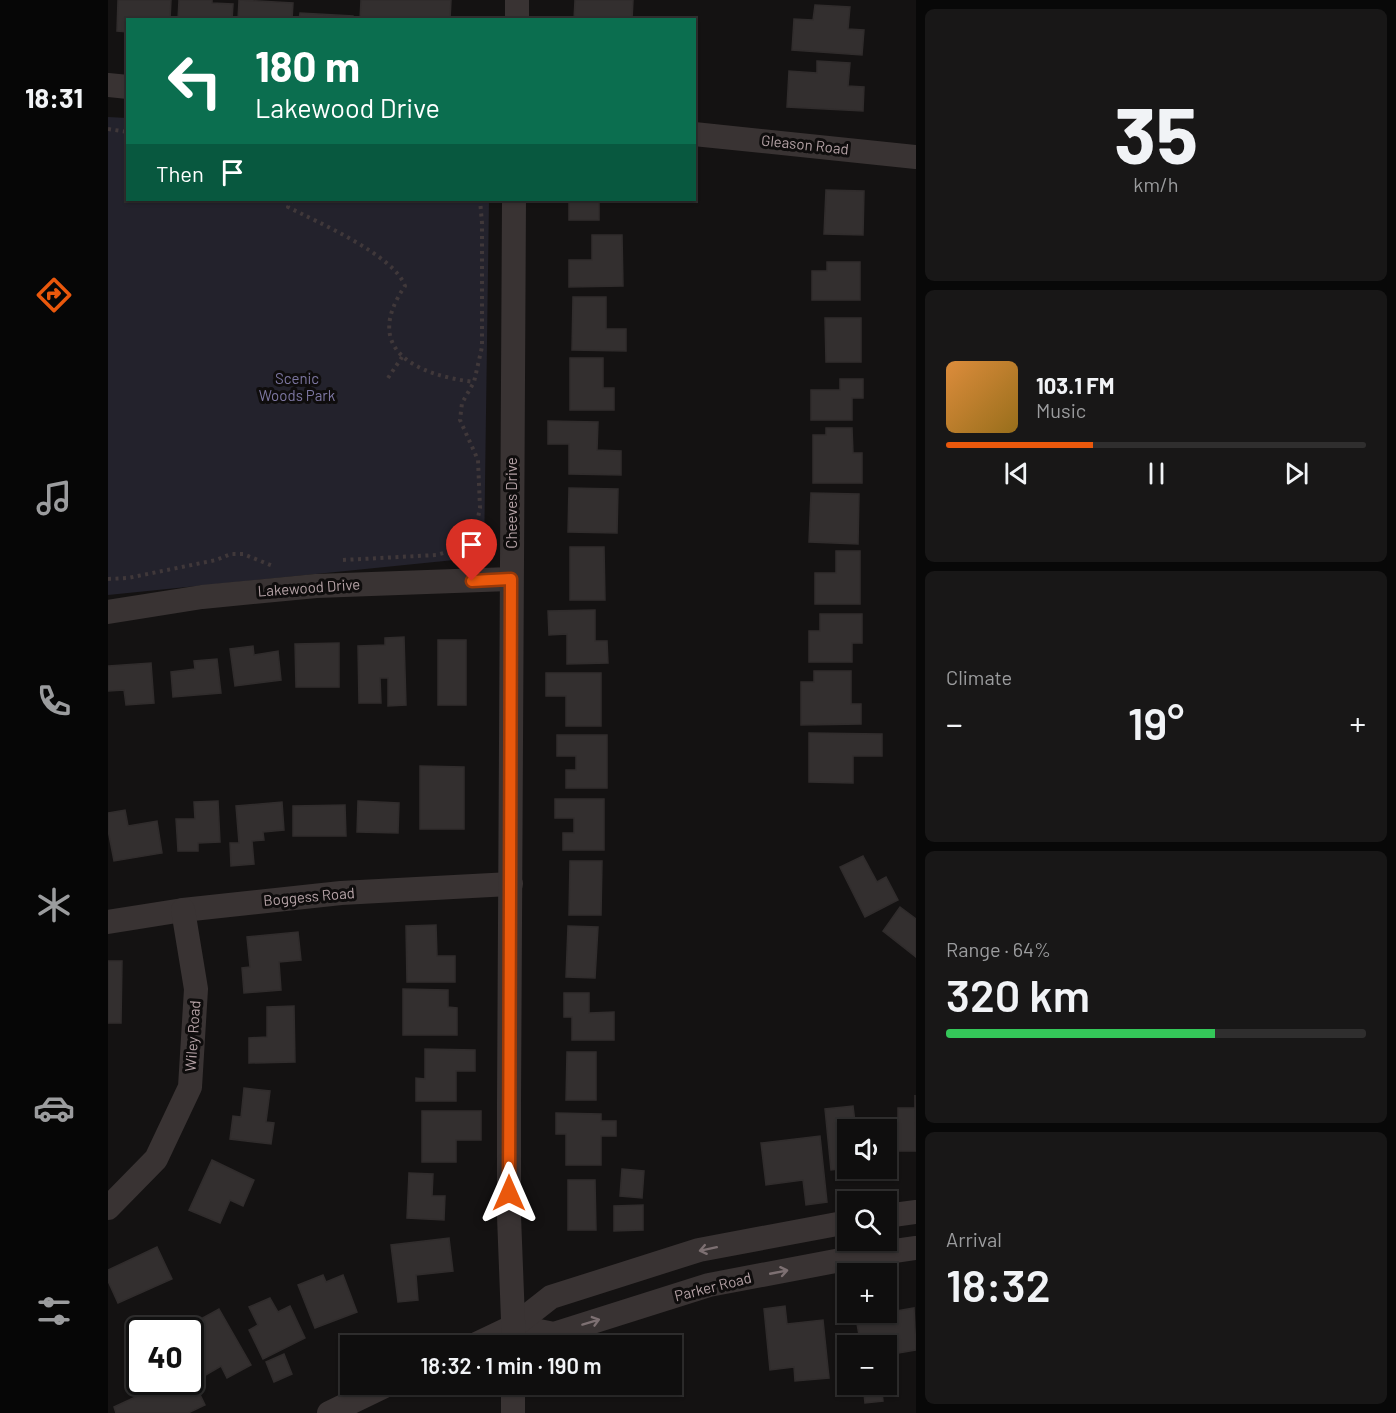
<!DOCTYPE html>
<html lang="en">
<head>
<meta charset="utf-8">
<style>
	:root { --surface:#0f0e0e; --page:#181717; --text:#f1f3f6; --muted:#9b9c9e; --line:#2f2e2e; --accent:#ea580c }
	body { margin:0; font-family:Barlow,sans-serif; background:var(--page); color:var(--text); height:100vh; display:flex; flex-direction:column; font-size:22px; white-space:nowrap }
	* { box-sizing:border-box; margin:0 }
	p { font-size:20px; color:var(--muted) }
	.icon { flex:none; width:33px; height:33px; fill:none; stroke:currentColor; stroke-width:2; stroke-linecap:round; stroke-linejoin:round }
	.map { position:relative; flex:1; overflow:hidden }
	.side { display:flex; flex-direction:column; gap:9px; padding:9px; background:#080808; width:480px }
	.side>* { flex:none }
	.guide { position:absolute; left:18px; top:18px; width:570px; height:183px; border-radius:0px; box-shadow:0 2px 4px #0004,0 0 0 2px var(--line); background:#0b6e4f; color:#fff; overflow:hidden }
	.tools { position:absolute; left:729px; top:1119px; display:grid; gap:12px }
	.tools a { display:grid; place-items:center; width:60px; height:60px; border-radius:0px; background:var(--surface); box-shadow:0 2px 4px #0004,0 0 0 2px var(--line); font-size:30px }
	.speed { position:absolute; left:18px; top:1317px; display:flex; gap:12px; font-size:30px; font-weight:700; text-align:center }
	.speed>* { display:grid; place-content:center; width:78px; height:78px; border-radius:50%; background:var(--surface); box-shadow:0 2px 4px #0004,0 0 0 2px var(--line); line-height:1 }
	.speed .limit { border:3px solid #111; border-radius:9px; background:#fff; color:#111 }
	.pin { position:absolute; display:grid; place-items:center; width:51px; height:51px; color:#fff; margin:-62px -26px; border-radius:50% 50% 50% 0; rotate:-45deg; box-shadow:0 0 6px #0007 }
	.pin .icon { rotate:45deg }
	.me { position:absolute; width:66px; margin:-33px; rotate:0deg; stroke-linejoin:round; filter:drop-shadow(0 0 4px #0008) }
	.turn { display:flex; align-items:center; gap:21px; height:126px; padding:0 30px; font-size:27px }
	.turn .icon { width:78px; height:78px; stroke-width:2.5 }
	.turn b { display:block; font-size:42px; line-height:51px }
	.then { display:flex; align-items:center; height:57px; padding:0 30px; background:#0003; gap:12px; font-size:22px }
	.big { font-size:45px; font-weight:600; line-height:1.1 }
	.side .widget { flex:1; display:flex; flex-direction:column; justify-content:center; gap:9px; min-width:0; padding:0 21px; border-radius:9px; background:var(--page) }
	.side .dial { align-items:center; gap:0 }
	.dial b { font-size:78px; line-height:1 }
	.song { display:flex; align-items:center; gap:18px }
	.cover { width:72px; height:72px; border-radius:9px; background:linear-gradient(135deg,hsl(30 70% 55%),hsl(40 70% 35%)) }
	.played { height:6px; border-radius:3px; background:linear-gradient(90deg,var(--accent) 35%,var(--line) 35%) }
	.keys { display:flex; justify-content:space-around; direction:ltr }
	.heat { display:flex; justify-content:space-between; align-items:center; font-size:33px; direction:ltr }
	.charge { height:9px; border-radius:4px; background:linear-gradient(90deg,#34c759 64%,var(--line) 0) }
	.trip { position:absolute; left:232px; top:1335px; width:342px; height:60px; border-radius:0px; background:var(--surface); box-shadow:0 2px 4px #0004,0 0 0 2px var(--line); font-weight:600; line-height:60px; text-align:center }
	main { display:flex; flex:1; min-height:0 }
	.menu { display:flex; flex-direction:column; width:108px; justify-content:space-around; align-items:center; background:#060606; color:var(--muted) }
	.menu .icon { width:42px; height:42px }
	.menu .on { color:var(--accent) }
	.menu b { font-size:27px; color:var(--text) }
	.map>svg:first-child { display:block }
	.green { fill:#23222c }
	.building { fill:#332f2f; stroke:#302c2c; stroke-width:1.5 }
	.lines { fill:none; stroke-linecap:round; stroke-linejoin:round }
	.path { stroke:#40383a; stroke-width:4; stroke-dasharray:3 4.5; stroke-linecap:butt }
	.minor { stroke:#393333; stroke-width:24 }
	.oneway { stroke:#7d7072 }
	.route-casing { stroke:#983908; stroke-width:15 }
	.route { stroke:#ea580c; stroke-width:10 }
	.labels { text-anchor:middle; stroke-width:6; stroke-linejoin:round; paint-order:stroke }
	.street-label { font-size:15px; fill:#b5a2a6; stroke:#0f0d0d }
	.park-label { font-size:15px; fill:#7d77a2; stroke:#0f0d0d }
</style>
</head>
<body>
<main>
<nav class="menu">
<b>18:31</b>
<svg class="icon on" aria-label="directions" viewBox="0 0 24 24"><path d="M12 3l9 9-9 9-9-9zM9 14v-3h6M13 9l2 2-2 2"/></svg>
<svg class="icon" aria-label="music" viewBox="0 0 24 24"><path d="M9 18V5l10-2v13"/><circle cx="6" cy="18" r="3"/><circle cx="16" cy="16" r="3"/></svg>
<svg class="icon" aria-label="phone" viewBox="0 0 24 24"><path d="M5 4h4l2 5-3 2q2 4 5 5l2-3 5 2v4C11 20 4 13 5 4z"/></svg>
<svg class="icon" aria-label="climate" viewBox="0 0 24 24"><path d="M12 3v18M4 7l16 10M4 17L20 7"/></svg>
<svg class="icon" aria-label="car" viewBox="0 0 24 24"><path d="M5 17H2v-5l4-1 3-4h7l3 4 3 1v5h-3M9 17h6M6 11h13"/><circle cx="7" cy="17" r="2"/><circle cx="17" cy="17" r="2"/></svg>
<svg class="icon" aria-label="filters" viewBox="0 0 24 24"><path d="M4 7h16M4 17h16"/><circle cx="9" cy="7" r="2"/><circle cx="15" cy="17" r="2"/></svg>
</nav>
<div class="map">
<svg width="808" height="1413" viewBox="0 0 808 1413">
	<rect width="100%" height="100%" fill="#141212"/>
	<path class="green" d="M0,117L19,118L20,200H381L376,557L0,595Z"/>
	<g class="building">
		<path d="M10,0H63L62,20H20V32L9,31Z"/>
		<path d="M71,0H104V3L125,4L124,20H70Z"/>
		<path d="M131,0L185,3L184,20H130Z"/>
		<path d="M253,0H343L342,20H252Z"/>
		<path d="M467,0H525L524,20H466Z"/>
		<path d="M707,5L742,7L740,29L756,30L754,55L684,50L686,19L705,20Z"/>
		<path d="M192,13L245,16V20H191Z"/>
		<path d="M709,61L742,63L740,86L756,87L755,111L679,107L681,71L709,73Z"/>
		<path d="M718,190L756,191L755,235L716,234Z"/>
		<rect x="461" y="200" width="30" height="20"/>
		<path d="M484,235H514L515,286L461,287V260H484Z"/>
		<path d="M719,262H752V300H704V271H719Z"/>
		<path d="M465,297H498V329H518V351L464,350Z"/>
		<path d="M717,318H753V362H718Z"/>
		<path d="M462,358H495V388H506V410H462Z"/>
		<path d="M732,379H755V398H744V420H703V390H732Z"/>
		<path d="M440,421L490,422L489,450L513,451V475L461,474V444H440Z"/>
		<path d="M718,428H744L745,453H754V483H705V435H718Z"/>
		<path d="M461,488L510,489L509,533L460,532Z"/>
		<path d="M703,493L751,494L750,544L701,542Z"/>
		<path d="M462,547H496L497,600H462Z"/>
		<path d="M728,551H752V604H707V573H728Z"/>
		<path d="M487,610V641H499L500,663L459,664V634L441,635L440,611Z"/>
		<path d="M712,614H754V643H744V662H701V631H712Z"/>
		<path d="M296,637L298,705L280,706V678H272L273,703H251L250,646L277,645V638Z"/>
		<rect x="330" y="640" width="28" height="65"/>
		<path d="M231,643V687H188L187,644Z"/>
		<path d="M145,646L146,655L170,651L173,680L127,686L122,649Z"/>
		<path d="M109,659L113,693L65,697L63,672L87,669L86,661Z"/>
		<path d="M43,663L46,703L18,705L16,690L0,691V666Z"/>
		<path d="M706,671H743V704H753V724L693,725V682H706Z"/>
		<path d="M438,673H493V726H458V696H438Z"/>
		<path d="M701,733L774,734V756H745V783L701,782Z"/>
		<path d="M449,735H499V788H458V770H468V756H449Z"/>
		<path d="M312,766L356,767V829H312Z"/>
		<path d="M447,799H496V850H455V833H466V818H447Z"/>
		<path d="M110,801L112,842L90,843V851H70L68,819H87L86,802Z"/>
		<path d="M250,801L291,803L290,833L249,832Z"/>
		<path d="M174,802L176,830L155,832L156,840L144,841L146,864L123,866L122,843H131L128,806Z"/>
		<path d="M237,805L238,836H185V806Z"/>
		<path d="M17,810L20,826L49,821L54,853L6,861L0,830V813Z"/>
		<path d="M755,856L769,882L778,877L790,900L757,917L732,867Z"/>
		<path d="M462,861H494L493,915H461Z"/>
		<path d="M792,907L808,919V957L775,931Z"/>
		<path d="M328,925L329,956H347V982H299L298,926Z"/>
		<path d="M460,926L490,927L487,978L458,977Z"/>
		<path d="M190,932L193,960L171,962L173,990L136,993L134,968L142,967L139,937Z"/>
		<path d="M0,961H14L13,1023H0Z"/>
		<path d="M295,989L340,990V1007L349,1008V1035H295Z"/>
		<path d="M456,993H481V1013L506,1012V1040H464V1017H456Z"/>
		<path d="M186,1006L187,1062L141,1063V1038L159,1037V1007Z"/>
		<path d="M317,1049L367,1050V1071H348V1101H308V1078L317,1079Z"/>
		<path d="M459,1052H488V1100H458Z"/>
		<path d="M136,1088L162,1091L158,1122L166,1123L163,1144L122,1139L125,1116L133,1117Z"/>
		<path d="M807,1095L808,1151H782L781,1124H790V1108H807Z"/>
		<path d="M745,1106L748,1130H740V1168L723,1170L717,1109Z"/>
		<path d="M314,1111H373V1140H348V1162H314Z"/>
		<path d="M448,1113L493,1114V1121H508V1136H493V1165H458V1134H448Z"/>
		<path d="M712,1136L719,1202L698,1205L695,1180L658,1185L653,1143Z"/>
		<path d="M104,1160L146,1180L135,1206L122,1200L112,1223L81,1210Z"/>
		<path d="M514,1169L536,1171L534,1198L512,1196Z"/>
		<path d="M301,1173L325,1174L324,1196H337L336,1220L299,1218Z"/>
		<path d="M460,1180H487L488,1230H460Z"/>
		<path d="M535,1205V1230L506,1231V1206Z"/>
		<path d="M341,1238L345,1271L308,1275L310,1300L290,1302L283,1245Z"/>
		<path d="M49,1247L64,1279L10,1303L0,1281V1270Z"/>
		<path d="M215,1275L218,1282L235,1275L249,1312L207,1328L190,1285Z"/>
		<path d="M162,1298L170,1312L182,1306L197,1338L155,1359L141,1330L150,1325L141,1307Z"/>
		<path d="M677,1306L679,1324L715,1320L721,1378L687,1381L686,1367L662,1370L656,1309Z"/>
		<path d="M806,1308L808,1350L778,1355V1346H753L748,1318Z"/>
		<path d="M111,1309L143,1365L119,1378L113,1366L96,1376L82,1352V1330H73Z"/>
		<path d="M176,1354L184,1374L166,1382L158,1362Z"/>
		<path d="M82,1374L97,1405L80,1413H8L6,1407L60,1382H82Z"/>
		<path d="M755,1384H773L775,1401L757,1403Z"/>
	</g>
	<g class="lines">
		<g class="path">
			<path d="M0,129L20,132"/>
			<path d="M185,200L180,207C211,223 286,255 297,286C253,350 309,375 366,382"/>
			<path d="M280,378L294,357"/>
			<path d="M235,560L328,555L354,548L362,540L367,532L372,508L370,460L352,420L354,403L366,382L374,347V223L372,200"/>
			<path d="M0,579L20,578L108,560L123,554H135L165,566"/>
		</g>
		<g class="minor">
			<path d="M409,20V0"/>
			<path d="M0,85L20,87"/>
			<path d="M586,134L808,157"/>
			<path d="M0,612L94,597L208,586L403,579"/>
			<path d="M0,922L75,910L233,893L403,884"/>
			<path d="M0,1208L48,1159L82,1087L88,989L75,910"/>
			<path d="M778,1216L808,1212"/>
			<path d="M406,1326L446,1334L601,1285L759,1255L808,1248"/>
			<path d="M364,1346L406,1326L443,1297L591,1250L740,1222"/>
			<path d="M406,1346L401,1216V1105L406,200"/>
			<path d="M221,1413L281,1384"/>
			<path d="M405,1413V1384"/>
		</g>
	</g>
	<defs><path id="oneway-shaft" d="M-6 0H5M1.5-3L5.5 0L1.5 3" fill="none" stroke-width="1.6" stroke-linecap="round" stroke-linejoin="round" transform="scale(1.5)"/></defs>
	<g class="oneway">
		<use href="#oneway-shaft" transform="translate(600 1249) rotate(168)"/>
		<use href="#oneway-shaft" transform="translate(671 1272) rotate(-11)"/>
		<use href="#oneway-shaft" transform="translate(483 1322) rotate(-17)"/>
	</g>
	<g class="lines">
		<g class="route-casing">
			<path id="route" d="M364,581L403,579L401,1193"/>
		</g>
		<use href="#route" class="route"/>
	</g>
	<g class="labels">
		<g class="street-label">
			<text transform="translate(697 145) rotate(6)" y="5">Gleason Road</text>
			<text transform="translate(404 503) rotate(-90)" y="5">Cheeves Drive</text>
			<text transform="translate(201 588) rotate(-4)" y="5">Lakewood Drive</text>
			<text transform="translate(201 897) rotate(-5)" y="5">Boggess Road</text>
			<text transform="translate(85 1036) rotate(-86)" y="5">Wiley Road</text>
			<text transform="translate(605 1287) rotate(-14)" y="5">Parker Road</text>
		</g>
		<g class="park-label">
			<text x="189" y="384">Scenic<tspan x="189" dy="17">Woods Park</tspan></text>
		</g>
	</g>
</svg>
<div class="tools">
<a><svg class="icon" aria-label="sound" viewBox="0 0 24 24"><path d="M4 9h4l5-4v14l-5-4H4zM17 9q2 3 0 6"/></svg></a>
<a><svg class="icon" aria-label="search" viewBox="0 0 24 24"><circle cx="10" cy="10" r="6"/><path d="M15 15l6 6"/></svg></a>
<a>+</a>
<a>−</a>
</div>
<div class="speed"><div class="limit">40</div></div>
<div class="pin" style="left:364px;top:581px;background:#d93025"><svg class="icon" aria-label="arrive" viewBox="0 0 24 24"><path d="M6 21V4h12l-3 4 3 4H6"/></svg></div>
<svg class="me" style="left:401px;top:1193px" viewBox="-20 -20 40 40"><path d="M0-17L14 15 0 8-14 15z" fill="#ea580c" stroke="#fff" stroke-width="4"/></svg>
<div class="trip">18:32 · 1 min · 190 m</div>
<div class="guide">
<div class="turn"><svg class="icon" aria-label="left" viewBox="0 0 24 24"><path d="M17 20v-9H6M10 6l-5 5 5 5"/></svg><div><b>180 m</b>Lakewood Drive</div></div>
<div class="then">Then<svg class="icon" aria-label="arrive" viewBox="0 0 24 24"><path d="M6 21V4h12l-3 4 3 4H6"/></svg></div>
</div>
</div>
<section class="side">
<div class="widget dial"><b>35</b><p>km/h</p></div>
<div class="widget">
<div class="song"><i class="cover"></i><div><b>103.1 FM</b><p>Music</p></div></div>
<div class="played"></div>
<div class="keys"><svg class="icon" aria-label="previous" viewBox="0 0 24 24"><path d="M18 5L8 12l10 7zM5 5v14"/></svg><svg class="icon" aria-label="pause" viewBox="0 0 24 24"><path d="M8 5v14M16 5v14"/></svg><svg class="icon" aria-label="next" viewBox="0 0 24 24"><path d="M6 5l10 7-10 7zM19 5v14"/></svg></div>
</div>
<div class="widget"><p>Climate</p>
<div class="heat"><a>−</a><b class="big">19°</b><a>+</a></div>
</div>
<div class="widget"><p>Range · 64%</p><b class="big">320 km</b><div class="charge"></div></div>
<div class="widget"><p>Arrival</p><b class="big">18:32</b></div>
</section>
</main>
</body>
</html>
